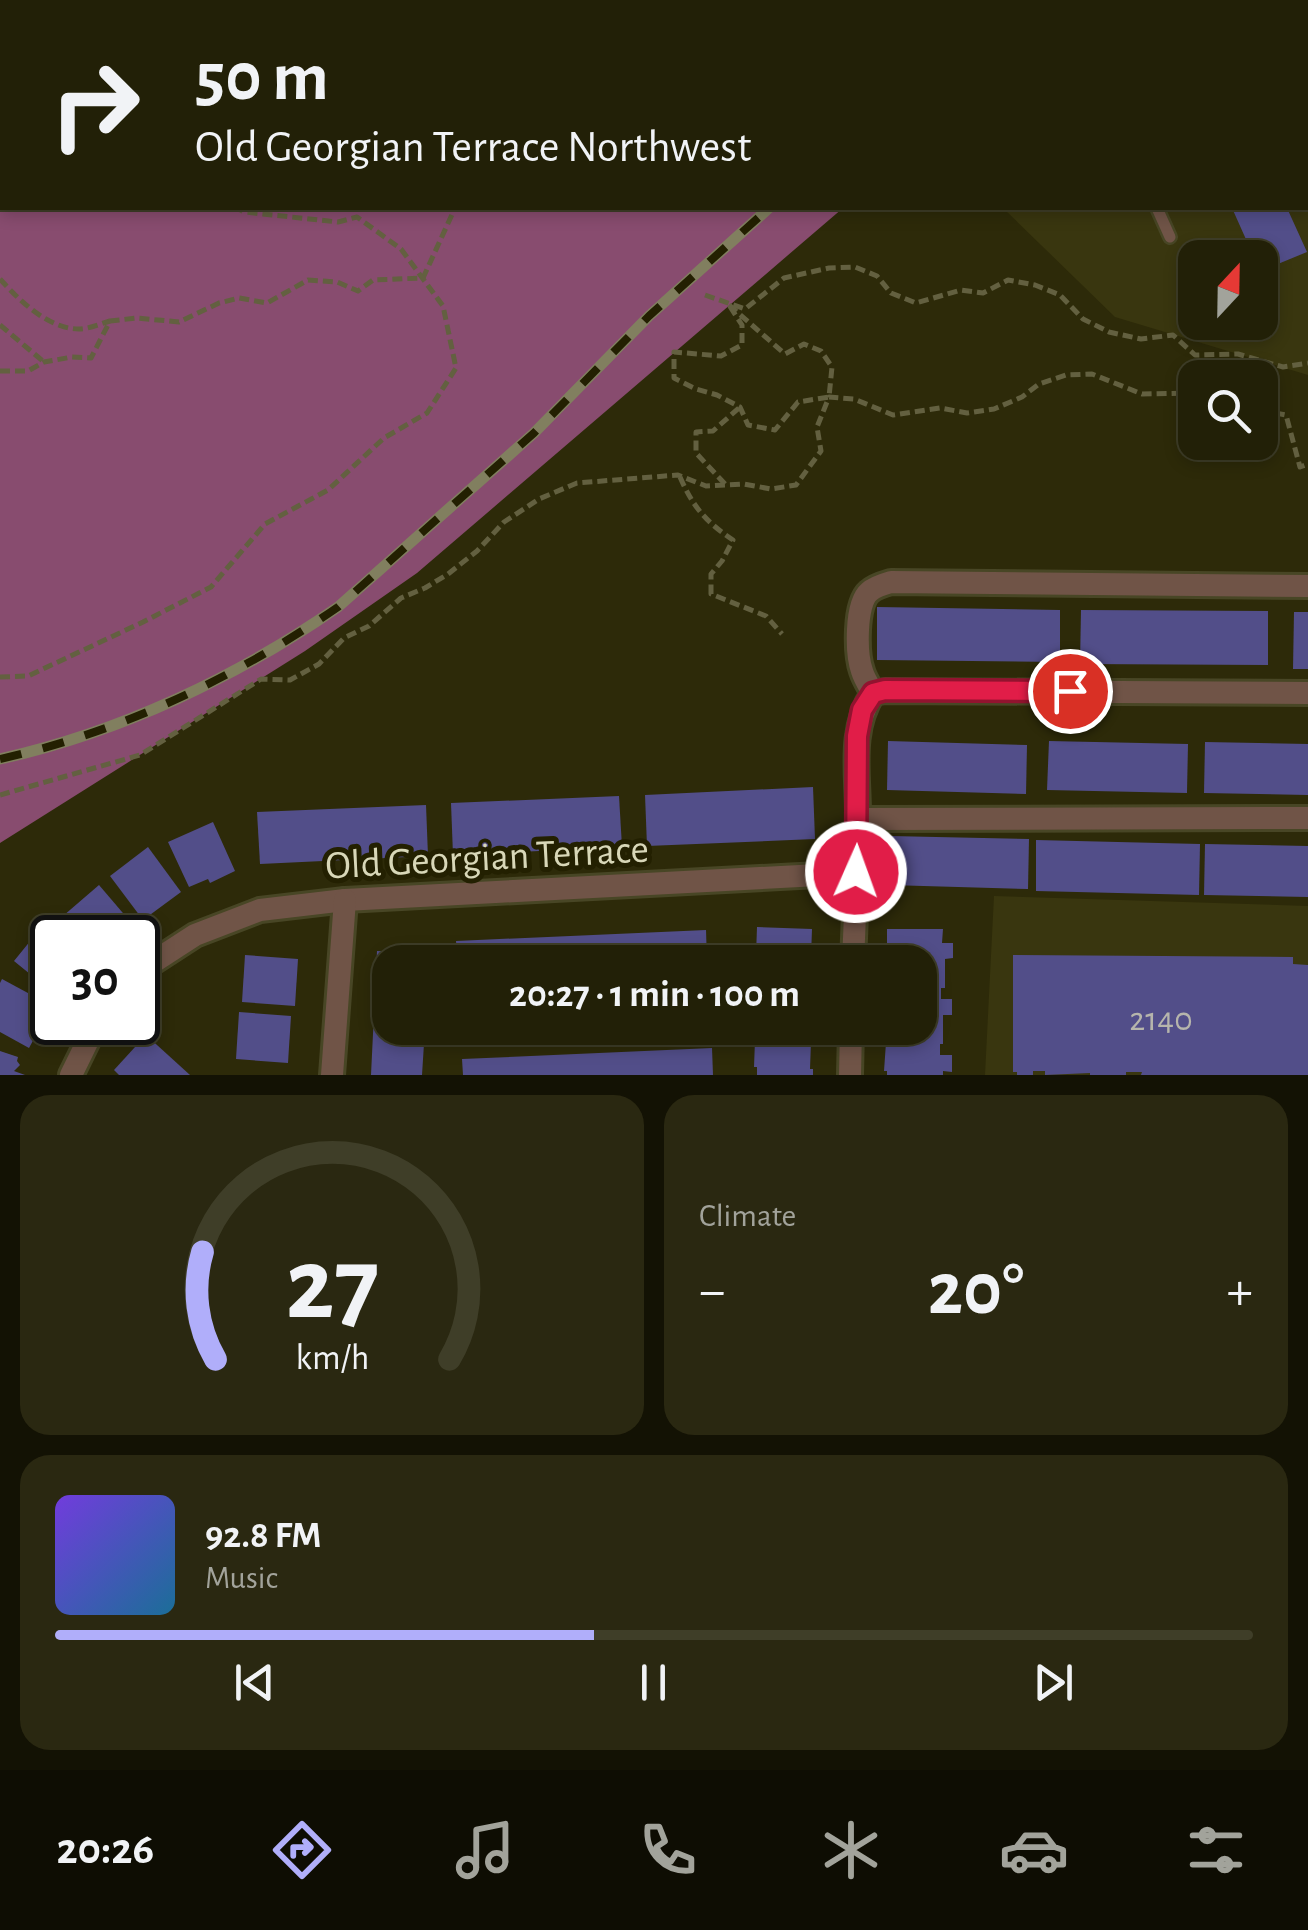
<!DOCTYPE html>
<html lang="en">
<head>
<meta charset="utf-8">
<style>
	:root { --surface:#222007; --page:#2a2811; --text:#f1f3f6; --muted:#a2a39b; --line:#3f3e28; --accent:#b0aefa }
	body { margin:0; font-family:"Alegreya Sans",sans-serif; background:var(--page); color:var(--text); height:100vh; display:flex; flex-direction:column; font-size:38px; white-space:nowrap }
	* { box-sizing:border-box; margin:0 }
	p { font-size:32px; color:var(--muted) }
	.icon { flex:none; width:55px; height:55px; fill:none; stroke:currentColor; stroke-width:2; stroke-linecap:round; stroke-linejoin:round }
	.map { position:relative; height:1075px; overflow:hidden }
	.details { display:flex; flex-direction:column; gap:20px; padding:20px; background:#131204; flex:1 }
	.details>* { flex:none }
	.top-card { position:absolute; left:0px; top:0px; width:1310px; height:210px; box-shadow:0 5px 15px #0003,0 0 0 2px var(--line); background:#222007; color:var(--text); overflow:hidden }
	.needle { width:65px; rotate:22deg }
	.buttons { position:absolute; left:1178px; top:240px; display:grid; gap:20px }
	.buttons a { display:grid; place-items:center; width:100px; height:100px; border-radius:20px; background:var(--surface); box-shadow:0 5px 15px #0003,0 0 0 2px var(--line); font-size:50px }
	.speed { position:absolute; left:30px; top:915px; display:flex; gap:20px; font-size:50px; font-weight:700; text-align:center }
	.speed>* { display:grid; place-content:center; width:130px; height:130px; border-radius:50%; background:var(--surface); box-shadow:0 5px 15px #0003,0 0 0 2px var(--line); line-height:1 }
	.speed .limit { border:5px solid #111; border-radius:15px; background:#fff; color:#111 }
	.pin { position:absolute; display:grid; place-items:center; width:85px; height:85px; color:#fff; margin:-42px; border:5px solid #fff; border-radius:50%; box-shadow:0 2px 10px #0007 }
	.me { position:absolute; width:110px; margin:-55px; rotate:2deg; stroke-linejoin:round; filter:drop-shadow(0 0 8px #0008) }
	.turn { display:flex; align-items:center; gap:35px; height:210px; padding:0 30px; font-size:45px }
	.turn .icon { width:130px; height:130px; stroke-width:2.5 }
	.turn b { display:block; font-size:70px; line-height:85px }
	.big { font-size:75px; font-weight:700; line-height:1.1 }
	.details .tile { flex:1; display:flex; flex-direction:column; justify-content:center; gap:15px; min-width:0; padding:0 35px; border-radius:30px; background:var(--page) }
	.details .dial { align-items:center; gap:0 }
	.dial svg { height:260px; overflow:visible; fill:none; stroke:var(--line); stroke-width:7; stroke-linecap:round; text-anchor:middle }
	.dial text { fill:var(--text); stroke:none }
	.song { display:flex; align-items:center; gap:30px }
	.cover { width:120px; height:120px; border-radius:15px; background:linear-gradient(135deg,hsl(260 70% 55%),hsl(200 70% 35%)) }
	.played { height:10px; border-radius:5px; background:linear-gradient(90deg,var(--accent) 45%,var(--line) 45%) }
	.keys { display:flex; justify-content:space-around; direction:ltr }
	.heat { display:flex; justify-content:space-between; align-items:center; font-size:55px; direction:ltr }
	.details .tiles { flex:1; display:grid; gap:20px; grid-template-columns:1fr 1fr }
	.tile:last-child { grid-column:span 2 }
	.trip { position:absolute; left:372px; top:945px; width:565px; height:100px; border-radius:30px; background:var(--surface); box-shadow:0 5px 15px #0003,0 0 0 2px var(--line); font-weight:700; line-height:100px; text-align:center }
	.tabs { display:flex; height:160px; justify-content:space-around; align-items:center; background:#0e0d03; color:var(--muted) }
	.tabs .icon { width:70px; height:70px }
	.tabs .selected { color:var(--accent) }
	.tabs b { font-size:45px; color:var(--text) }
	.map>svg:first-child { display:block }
	.built { fill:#39360f; fill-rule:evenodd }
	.forest { fill:#884c6f }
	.water { fill:#227e9c }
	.building { fill:#524e89 }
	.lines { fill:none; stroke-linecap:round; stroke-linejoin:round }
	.lane-casing { stroke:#484625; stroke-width:16 }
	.street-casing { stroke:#484625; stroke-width:28 }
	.path { stroke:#636040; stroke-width:5; stroke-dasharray:10 5; stroke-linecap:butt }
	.lane { stroke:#705447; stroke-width:11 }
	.street { stroke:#705447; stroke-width:22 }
	.rail-casing { stroke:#817f5f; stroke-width:11 }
	.rail { stroke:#232001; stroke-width:8; stroke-dasharray:22; stroke-linecap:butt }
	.route-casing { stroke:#92132f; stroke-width:25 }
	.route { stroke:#e11d48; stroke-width:18 }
	.labels { text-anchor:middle; stroke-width:10; stroke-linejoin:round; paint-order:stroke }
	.number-label { font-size:35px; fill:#b6b5ac }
	.street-label { font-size:40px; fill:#d8d7b8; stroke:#232001 }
</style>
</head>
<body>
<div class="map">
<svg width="1308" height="1075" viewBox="0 0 1308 1075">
	<rect width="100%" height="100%" fill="#2d2a09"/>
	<g class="built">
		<path d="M1110,0H1308V375L1115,317L1003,208H1308V2H1106ZM1195,258H1260V322H1195Z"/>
		<path d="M994,896L1308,906V1075H985Z"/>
	</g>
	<g class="forest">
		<path d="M233,0H1110L1106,2H227Z"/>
		<path d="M2,88V208H843L417,573L305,651L0,843V89Z"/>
	</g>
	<path class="water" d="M0,0H272L264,2H2V92L0,93Z"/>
	<g class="building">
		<path d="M1232,208H1287L1307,252L1273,266L1266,249L1253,255Z"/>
		<path d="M877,607L1060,610V662L877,660Z"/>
		<path d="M1081,610L1268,611V665L1080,664Z"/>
		<path d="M1294,612H1308V669H1293Z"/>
		<path d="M888,741L1027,745L1026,794L887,790Z"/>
		<path d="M1049,741L1188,744L1187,793L1047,790Z"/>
		<path d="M1205,742L1308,744V795L1204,793Z"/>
		<path d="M813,787L815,839L647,846L645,795Z"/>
		<path d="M619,796L622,847L453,855L451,803Z"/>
		<path d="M426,805L428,856L260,864L257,812Z"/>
		<path d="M213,822L235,871L210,883L208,879L189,887L168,842Z"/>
		<path d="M890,836L1029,839L1028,889L889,885Z"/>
		<path d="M1036,840L1200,844L1199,895L1036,891Z"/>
		<path d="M1205,844L1308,846V897L1204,895Z"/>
		<path d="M148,847L181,892L143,920L110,876Z"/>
		<path d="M99,885L134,926L121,938H81L63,916Z"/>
		<path d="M44,924L60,938H52V992L14,961Z"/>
		<path d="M757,927L812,929L811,957L814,958V962H760L761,955H756Z"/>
		<path d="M887,929H943L942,943H953V958L945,959V988H941V999H952V1015H943V1044H940V1055H952V1072L943,1071V1075H887V1071H884L887,1028H920V962H889V958H887Z"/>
		<path d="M706,930L707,962H457L456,941Z"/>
		<path d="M377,951L429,954L428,962H390V1028H425L422,1075H371Z"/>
		<path d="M245,955L298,959L295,1006L242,1002Z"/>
		<path d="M1013,955L1293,957V964L1308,965V1075H1141L1142,1072H1126V1075H1090V1073L1045,1075V1071H1033V1075H1017V1072H1013Z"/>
		<path d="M2,979L52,1006L29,1048L0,1032V983Z"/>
		<path d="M239,1012L291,1016L288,1063L236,1059Z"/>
		<path d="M750,1028H815L814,1042H811L810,1069H813V1075H757V1067H754L755,1040H749Z"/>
		<path d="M146,1035L190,1075H119L114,1070Z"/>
		<path d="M712,1048L713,1075H463L462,1059Z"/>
		<path d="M0,1051L18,1057L17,1061L20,1065L14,1071L25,1075H0Z"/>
	</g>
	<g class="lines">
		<g class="lane-casing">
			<path id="lane" d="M1157,208L1170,237"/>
		</g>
		<g class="street-casing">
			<g id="street">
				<path d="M873,693C869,686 864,678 862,671C856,654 855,604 869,592C874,587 884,584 891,582L1308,586"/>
				<path d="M873,693L885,691L1308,693"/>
				<path d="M858,819L1308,818"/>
				<path d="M853,962C855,916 857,869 858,822C859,777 848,732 873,693"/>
				<path d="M138,972L195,935L260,910L345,900L856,873"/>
				<path d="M71,1075L97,1022"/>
				<path d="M332,1075L345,900"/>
				<path d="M850,1075L851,1028"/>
			</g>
		</g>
		<g class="path">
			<path d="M629,2L637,0"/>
			<path d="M750,2L753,0"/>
			<path d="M0,168L2,165"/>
			<path d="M0,279C19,300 48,329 79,329C88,329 100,324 110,321"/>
			<path d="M705,295L745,309L784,278L829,268L855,267L877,276L891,293L916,303L961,290L983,293L1008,280L1035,285L1060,295L1083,319L1109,332L1141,339L1173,335L1195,355L1238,354L1283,367L1308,363"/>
			<path d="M729,305L785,354L804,344L821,351L832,367L829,397L798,402L775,430L748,425L740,407L717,395L696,389L674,378V352L721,356L742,345V325Z"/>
			<path d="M0,325L44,362"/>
			<path d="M0,371H28L44,362L72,357L91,358L110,321L137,318L179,322L219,303L239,298L267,303L308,280L337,282L358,291L373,280L423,278L455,208"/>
			<path d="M1260,410L1286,415L1300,467L1308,464"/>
			<path d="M680,477C693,507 706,522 733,540L722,561L711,574V594L766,616L782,634"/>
			<path d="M725,484L696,453V432L713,431L740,407"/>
			<path d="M0,677L28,676L143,622L211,587L265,524L328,490L384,438L427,413L456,368L443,306L401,249L357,217L338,222L244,212L237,208"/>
			<path d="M0,795L140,755L261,679L290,680L319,664L344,638L369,626L401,598L425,588L448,574L477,551L504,522L539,499L577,483L678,475L706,486L744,484L771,489L796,485L821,451L817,427L829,397L854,399L893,415L940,408L967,413L994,409L1022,397L1039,384L1066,375L1092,374L1142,394L1195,393"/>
		</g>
		<use href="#lane" class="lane"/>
		<use href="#street" class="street"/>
		<g class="rail-casing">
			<g id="rail">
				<path d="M978,2L981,0"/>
				<path d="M997,2L1000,0"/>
				<path d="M0,759C121,732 237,677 338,607L534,433L649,316L769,208"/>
			</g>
		</g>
		<use href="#rail" class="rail"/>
	</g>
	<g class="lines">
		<g class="route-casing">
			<path id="route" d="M856,872L857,736L862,710L873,693L885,690L1070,691"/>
		</g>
		<use href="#route" class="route"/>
	</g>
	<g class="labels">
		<g class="number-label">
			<text x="1161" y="1030">2140</text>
		</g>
		<g class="street-label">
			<text transform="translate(487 856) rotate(-3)" y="14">Old Georgian Terrace</text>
		</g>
	</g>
</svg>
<div class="buttons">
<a><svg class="needle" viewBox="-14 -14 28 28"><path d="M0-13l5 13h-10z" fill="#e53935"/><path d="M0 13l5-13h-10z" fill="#a2a39b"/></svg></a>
<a><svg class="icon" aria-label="search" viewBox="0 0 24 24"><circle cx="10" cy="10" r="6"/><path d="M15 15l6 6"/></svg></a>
</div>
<div class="speed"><div class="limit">30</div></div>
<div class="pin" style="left:1070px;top:691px;background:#d93025"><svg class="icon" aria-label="arrive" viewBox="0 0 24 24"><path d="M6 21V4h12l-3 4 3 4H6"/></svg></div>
<svg class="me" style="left:856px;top:872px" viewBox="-20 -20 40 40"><circle r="17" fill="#e11d48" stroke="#fff" stroke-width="3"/><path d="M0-11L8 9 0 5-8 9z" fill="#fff"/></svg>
<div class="trip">20:27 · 1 min · 100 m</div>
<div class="top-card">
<div class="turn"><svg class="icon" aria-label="right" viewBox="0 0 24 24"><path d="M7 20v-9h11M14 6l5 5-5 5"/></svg><div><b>50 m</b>Old Georgian Terrace Northwest</div></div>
</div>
</div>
<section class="details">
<div class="tiles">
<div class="tile dial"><svg viewBox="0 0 100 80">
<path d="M14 69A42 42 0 1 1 86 69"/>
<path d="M14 69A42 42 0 0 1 10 36" stroke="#b0aefa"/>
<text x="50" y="56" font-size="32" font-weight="700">27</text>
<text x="50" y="72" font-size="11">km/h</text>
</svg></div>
<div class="tile"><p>Climate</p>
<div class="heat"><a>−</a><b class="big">20°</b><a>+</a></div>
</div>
<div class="tile">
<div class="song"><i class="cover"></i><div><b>92.8 FM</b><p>Music</p></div></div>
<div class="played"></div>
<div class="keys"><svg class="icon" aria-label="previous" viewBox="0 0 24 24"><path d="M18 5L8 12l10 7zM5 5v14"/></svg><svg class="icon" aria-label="pause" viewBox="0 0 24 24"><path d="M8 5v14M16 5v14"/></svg><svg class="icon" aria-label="next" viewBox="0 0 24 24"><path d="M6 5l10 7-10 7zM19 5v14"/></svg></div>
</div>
</div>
</section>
<nav class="tabs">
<b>20:26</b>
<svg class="icon selected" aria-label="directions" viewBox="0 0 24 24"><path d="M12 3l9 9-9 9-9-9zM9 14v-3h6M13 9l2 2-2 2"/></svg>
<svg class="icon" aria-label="music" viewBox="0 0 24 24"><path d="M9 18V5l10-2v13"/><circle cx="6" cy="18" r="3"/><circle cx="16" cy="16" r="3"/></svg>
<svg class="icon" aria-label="phone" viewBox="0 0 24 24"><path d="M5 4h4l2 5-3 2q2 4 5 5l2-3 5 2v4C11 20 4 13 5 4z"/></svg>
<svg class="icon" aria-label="climate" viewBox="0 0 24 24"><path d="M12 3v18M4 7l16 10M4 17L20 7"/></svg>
<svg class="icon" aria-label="car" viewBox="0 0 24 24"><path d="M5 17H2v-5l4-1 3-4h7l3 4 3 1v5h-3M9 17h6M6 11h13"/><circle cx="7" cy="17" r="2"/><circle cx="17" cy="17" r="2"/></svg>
<svg class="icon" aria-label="filters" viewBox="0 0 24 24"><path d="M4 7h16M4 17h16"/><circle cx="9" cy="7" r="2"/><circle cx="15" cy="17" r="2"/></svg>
</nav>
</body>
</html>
